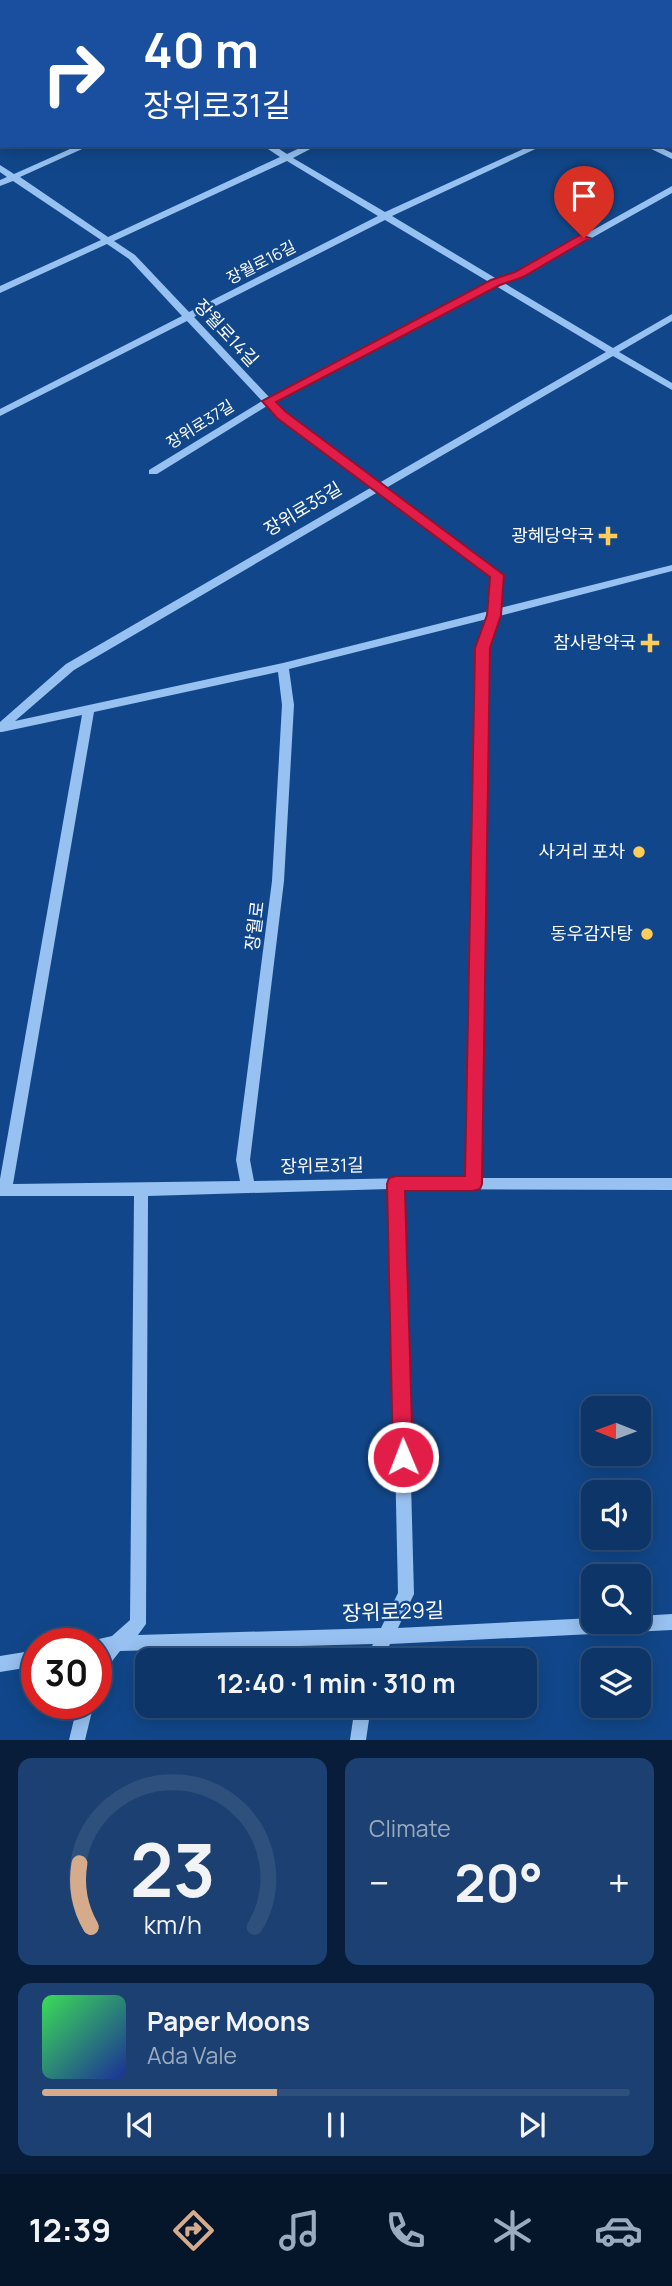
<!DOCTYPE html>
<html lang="en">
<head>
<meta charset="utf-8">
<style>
	:root { --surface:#0d3568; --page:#1b4071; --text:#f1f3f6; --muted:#9aabc0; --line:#2d507c; --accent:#d6ab8b }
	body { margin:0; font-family:Manrope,"Noto Sans KR",sans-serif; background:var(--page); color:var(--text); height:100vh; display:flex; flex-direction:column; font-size:26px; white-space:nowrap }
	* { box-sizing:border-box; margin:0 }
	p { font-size:23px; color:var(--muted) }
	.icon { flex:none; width:38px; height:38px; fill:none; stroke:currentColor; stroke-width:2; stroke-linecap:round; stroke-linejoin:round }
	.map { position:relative; height:1740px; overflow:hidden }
	.side { display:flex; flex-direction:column; gap:18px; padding:18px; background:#071d39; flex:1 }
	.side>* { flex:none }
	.hud { position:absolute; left:0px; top:0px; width:672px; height:147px; box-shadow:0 4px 18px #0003,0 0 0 2px var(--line); background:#1a4fa0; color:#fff; overflow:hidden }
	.needle { width:46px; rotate:271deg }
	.buttons { position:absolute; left:581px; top:1396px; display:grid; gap:14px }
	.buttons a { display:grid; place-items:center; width:70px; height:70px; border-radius:14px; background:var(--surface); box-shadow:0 4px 18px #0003,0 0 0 2px var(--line); font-size:35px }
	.speed { position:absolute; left:21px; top:1628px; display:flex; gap:14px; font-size:35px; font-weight:700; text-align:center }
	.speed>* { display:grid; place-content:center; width:91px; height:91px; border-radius:50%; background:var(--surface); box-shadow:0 4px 18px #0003,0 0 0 2px var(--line); line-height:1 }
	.speed .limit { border:10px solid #d22; background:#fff; color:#111 }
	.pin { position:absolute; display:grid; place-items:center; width:60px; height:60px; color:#fff; margin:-72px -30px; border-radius:50% 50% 50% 0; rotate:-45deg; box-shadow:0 0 7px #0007 }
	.pin .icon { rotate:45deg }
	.me { position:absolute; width:77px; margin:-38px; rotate:359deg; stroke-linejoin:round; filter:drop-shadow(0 0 5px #0008) }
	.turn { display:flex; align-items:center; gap:24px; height:147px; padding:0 28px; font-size:32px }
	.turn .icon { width:91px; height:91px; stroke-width:2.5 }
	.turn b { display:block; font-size:49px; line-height:60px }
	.big { font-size:52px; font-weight:700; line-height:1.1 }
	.side .widget { flex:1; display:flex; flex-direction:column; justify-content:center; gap:10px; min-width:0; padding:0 24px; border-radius:14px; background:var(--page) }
	.side .dial { align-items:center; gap:0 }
	.dial svg { height:182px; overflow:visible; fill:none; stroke:var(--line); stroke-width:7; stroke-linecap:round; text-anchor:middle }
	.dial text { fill:var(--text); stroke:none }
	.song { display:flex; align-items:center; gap:21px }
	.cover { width:84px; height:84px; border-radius:10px; background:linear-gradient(135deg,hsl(130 70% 55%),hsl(230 70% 35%)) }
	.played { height:7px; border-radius:4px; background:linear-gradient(90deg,var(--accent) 40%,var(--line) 40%) }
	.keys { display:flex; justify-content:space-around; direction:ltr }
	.heat { display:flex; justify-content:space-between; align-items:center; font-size:38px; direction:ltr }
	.side .tiles { flex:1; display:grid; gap:18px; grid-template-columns:1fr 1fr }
	.widget:last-child { grid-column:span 2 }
	.trip { position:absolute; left:135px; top:1648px; width:402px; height:70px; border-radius:14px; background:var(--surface); box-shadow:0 4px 18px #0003,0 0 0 2px var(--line); font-weight:700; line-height:70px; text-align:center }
	.dock { display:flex; height:112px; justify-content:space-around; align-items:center; background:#05152a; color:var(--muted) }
	.dock .icon { width:49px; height:49px }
	.dock .active { color:var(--accent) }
	.dock b { font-size:32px; color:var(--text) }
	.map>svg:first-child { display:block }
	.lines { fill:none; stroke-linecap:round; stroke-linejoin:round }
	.minor { fill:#97c1f1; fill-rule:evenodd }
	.route { fill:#e11d48; stroke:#92132f; stroke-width:2 }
	.poi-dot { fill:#ffcd57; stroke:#11478a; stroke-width:2.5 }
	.labels { text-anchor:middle; stroke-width:5; stroke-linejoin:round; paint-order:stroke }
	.far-street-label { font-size:16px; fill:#fff; stroke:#11478a }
	.street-label { font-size:18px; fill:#fff; stroke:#11478a }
	.poi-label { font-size:18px; fill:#fff; stroke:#11478a; text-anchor:end }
	.near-street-label { font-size:21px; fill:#fff; stroke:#11478a }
</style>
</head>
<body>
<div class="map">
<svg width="672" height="1740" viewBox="0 0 672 1740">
	<rect width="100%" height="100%" fill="#11478a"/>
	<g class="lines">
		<g class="minor">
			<path d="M4,0H14L13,2H2Z"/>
			<path d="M17,0H26L28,2H18Z"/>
			<path d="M295,0H309L307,2H292Z"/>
			<path d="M373,0H381L382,2H374Z"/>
			<path d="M438,0H446L448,2H439Z"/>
			<path d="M635,0H643L644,2H636Z"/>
			<rect x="670" y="33" width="2" height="6"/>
			<rect x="0" y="88" width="2" height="5"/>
			<path d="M79,145H91L20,177L108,237L280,157L262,145H273L287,154L306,145H318L293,158L385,212L532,145H544L392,216L497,279L516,273L672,186V193L522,277L504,283L613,348L672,314V321L619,352L672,383V390L613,356L386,488L501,573L502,575L500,608L672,565V571L499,616L489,647L480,1178H672V1190L403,1189L414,1594L398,1628L593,1618V1622H639V1616L672,1614V1630L390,1644L382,1661H365L373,1644L120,1651L102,1674L96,1676V1643H90V1641L112,1636L130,1620L134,1196H0V1179L82,715L2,732H0V722L66,664L372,487L277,417L267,406L157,474H149V470L262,401L187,321L0,416V409L182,316L129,259L107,244L0,293V286L101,240L13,181L0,186V180L7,177L0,172V165L14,174ZM287,161L378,216L189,312L135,255L114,241ZM385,220L489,282L269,397L194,317ZM496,286L606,352L379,483L285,413L274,402ZM378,492L492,576L489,611L283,663L15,721L74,670ZM487,619L477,647L466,1177L254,1181L250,1160L284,881L294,705L289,669ZM278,672L282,705L272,881L236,1160L240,1181L13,1184L94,712ZM389,1189L398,1593L381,1628L138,1635L146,1624L148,1196Z"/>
			<path d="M643,145H655L672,153V159Z"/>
			<path d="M37,1650V1666L0,1672V1656Z"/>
			<path d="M78,1703H94L85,1740H69Z"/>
			<path d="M355,1706H371L366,1740H350Z"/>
		</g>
	</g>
	<path class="route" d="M580,235L590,238L523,277L500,285L276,402L286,412L504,575L501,615L490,648L482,1184L480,1189L473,1191H405L413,1457L410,1463L403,1466L396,1463L393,1457L387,1184L389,1178L396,1176H465L475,648L487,615L490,577L277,418L262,401L491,280L515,272Z"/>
	<g class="poi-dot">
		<path d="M604.5 525.5h7v7h7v7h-7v7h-7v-7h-7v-7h7z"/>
		<path d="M646.5 632.5h7v7h7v7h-7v7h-7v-7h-7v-7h7z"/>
		<circle cx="639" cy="852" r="7"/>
		<circle cx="647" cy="934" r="7"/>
	</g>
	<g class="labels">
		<g class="far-street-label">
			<text transform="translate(261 262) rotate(-27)" y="6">장월로16길</text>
			<text transform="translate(200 424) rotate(-32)" y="6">장위로37길</text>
		</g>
		<g class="street-label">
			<text transform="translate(226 333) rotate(47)" y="6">장월로14길</text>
			<text transform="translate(303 509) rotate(-31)" y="6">장위로35길</text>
			<text transform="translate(255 926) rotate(-83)" y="6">장월로</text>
			<text transform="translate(322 1166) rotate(-1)" y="6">장위로31길</text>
		</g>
		<g class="poi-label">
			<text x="594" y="542">광혜당약국</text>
			<text x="636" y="649">참사랑약국</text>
			<text x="625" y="858">사거리 포차</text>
			<text x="633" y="940">동우감자탕</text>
		</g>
		<g class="near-street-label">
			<text transform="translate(393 1612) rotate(-2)" y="7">장위로29길</text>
		</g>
	</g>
</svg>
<div class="buttons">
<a><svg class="needle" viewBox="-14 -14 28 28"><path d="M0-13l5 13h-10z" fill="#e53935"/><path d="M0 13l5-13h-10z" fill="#9aabc0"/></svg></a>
<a><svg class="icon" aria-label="sound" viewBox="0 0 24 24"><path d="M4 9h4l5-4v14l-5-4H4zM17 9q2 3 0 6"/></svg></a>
<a><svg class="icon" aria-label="search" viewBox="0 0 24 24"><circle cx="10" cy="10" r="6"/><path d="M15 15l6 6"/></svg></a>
<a><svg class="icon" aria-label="layers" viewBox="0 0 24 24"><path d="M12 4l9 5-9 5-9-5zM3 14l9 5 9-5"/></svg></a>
</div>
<div class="speed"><div class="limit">30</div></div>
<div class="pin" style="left:584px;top:238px;background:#d93025"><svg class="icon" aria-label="arrive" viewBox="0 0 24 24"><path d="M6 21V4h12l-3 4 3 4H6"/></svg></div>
<svg class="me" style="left:403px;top:1457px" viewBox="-20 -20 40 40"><circle r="17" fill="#e11d48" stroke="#fff" stroke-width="3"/><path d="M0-11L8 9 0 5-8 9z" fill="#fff"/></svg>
<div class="trip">12:40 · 1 min · 310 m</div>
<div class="hud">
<div class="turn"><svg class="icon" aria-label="right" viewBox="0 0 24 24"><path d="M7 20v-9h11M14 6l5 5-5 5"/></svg><div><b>40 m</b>장위로31길</div></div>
</div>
</div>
<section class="side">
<div class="tiles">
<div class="widget dial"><svg viewBox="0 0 100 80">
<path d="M14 69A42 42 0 1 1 86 69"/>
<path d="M14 69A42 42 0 0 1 9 41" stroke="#d6ab8b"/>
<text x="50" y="56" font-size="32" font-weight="700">23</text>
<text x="50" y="72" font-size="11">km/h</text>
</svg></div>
<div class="widget"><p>Climate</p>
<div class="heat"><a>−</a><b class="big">20°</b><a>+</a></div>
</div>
<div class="widget">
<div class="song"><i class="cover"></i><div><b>Paper Moons</b><p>Ada Vale</p></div></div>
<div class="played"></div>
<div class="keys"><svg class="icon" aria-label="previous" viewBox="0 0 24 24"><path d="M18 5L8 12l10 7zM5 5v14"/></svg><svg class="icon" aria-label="pause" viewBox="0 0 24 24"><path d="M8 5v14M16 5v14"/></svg><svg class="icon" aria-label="next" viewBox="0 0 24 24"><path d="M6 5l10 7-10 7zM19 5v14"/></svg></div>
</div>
</div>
</section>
<nav class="dock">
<b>12:39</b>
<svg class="icon active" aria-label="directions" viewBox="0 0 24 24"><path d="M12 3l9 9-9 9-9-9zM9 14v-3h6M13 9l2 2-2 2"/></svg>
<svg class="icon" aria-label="music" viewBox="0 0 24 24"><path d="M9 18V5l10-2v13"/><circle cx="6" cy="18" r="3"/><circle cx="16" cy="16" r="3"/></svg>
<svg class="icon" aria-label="phone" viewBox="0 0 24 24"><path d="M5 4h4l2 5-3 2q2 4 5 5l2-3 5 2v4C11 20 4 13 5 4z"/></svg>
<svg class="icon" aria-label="climate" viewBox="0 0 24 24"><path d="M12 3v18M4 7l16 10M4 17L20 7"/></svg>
<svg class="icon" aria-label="car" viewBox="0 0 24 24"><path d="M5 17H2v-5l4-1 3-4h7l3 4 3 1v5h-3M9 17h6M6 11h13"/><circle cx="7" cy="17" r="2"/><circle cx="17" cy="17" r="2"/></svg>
</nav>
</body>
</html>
